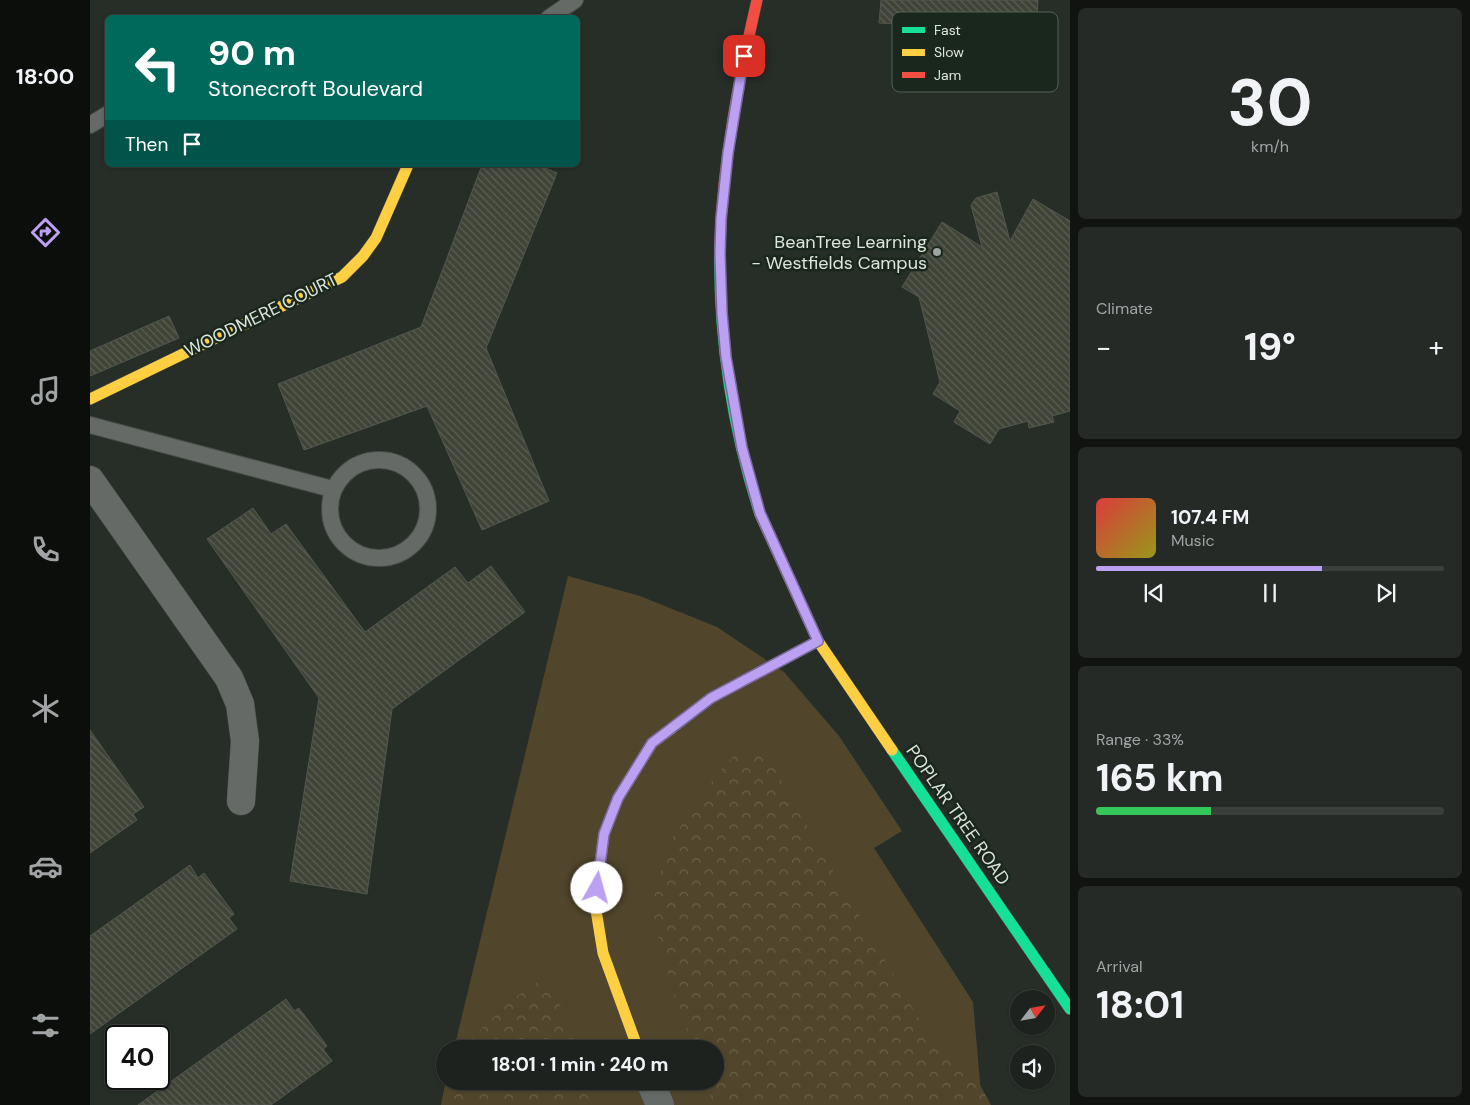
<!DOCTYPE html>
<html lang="en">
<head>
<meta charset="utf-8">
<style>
	:root { --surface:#1d221e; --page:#252a27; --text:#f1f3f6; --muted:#a0a4a4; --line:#3b3f3c; --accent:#bca0f2 }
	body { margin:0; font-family:"DM Sans",sans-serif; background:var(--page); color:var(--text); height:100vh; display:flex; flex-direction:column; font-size:19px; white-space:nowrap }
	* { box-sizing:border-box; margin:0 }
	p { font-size:16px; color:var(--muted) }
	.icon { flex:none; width:28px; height:28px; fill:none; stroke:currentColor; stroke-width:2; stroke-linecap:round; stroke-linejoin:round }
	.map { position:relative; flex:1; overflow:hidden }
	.side { display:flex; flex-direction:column; gap:8px; padding:8px; background:#101310; width:400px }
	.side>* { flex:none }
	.hud { position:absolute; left:15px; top:15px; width:475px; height:152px; border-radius:8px; box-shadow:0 1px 4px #0004,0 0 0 1px var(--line); background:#00695c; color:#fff; overflow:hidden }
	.needle { width:32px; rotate:59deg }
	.buttons { position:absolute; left:920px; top:990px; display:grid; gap:10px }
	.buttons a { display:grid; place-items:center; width:45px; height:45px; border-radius:50%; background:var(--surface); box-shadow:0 1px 4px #0004,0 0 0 1px var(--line); font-size:25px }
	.speed { position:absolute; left:15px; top:1025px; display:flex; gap:10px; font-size:25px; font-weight:700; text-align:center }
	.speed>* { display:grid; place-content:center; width:65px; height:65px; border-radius:50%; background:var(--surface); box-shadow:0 1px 4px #0004,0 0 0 1px var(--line); line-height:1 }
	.speed .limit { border:2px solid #111; border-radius:8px; background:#fff; color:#111 }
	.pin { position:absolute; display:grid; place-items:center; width:42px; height:42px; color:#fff; margin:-21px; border-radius:10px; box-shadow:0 2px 8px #0006 }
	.me { position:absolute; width:55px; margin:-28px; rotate:7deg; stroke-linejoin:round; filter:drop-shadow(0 0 4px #0008) }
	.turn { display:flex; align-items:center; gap:18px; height:105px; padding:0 20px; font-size:22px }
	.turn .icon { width:65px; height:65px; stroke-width:2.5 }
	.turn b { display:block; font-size:35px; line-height:42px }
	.then { display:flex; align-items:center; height:48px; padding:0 20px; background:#0003; gap:10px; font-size:19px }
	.big { font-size:38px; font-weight:700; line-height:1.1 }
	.side .card { flex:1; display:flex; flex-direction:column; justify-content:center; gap:8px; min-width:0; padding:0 18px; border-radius:8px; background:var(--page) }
	.side .dial { align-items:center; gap:0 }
	.dial b { font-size:65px; line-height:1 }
	.song { display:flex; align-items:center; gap:15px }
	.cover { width:60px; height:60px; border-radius:8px; background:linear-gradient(135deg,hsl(0 70% 55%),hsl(60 70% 35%)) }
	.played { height:5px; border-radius:2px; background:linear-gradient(90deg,var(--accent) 65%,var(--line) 65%) }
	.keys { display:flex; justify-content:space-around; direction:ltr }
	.heat { display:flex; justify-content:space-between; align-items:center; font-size:28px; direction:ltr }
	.charge { height:8px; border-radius:4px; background:linear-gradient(90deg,#34c759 33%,var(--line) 0) }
	.trip { position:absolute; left:346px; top:1040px; width:288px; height:50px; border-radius:25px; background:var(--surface); box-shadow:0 1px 4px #0004,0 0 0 1px var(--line); font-weight:700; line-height:50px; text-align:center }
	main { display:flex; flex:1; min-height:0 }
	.dock { display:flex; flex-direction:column; width:90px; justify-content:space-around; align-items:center; background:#0c0e0c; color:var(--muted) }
	.dock .icon { width:35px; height:35px }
	.dock .active { color:var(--accent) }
	.dock b { font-size:22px; color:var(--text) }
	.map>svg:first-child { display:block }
	.green { fill:#51462c }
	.forest { fill:url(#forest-crowns) }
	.building { fill:url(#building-back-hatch); stroke:#525650 }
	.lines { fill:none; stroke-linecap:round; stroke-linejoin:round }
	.lane-casing { stroke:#454b46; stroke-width:18 }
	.street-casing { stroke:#454b46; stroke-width:29 }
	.fast-casing { stroke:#454b46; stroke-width:12 }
	.slow-casing { stroke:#454b46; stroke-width:12 }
	.jam-casing { stroke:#454b46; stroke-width:12 }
	.lane { stroke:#666a66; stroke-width:16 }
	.street { stroke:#666a66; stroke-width:28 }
	.fast { stroke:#16e098; stroke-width:11 }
	.slow { stroke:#ffcf43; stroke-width:11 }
	.jam { stroke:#f24e42; stroke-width:11 }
	.route-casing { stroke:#7a689d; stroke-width:12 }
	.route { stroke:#bca0f2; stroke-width:9 }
	.poi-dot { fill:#9da59e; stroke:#1a271c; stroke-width:2 }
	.labels { text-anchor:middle; stroke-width:5; stroke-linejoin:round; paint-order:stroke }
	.poi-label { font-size:18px; fill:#dde5dd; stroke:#1a271c; text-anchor:end }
	.street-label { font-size:18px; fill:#dde5dd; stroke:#1a271c }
	.key { fill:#1a271c; stroke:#546056; stroke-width:1 }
	.key-label { font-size:14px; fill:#dde5dd }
</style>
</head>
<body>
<main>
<nav class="dock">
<b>18:00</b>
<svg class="icon active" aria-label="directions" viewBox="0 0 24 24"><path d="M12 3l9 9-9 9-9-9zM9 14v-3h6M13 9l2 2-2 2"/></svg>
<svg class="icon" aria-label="music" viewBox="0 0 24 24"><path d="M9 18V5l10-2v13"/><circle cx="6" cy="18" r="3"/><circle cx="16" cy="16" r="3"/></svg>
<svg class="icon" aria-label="phone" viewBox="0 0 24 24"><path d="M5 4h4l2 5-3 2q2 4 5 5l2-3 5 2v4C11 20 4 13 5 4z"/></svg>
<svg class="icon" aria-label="climate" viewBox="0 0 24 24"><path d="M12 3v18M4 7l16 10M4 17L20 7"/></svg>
<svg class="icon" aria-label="car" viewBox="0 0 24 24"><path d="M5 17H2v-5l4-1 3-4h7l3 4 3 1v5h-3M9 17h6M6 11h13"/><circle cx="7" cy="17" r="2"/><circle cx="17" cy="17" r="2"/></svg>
<svg class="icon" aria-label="filters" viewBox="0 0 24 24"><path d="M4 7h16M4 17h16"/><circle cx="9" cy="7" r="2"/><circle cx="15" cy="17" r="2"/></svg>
</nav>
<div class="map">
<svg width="980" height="1105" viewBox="0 0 980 1105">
	<defs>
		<pattern id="forest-crowns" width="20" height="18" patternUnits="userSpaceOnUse" patternTransform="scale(1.25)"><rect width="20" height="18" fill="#51462c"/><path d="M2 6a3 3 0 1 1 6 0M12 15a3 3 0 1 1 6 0" fill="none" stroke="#6a614a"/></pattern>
		<pattern id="building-back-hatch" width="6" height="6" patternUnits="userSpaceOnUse" patternTransform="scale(1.25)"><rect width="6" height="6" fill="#404437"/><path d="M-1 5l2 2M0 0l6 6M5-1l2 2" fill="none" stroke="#5b5f54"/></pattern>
	</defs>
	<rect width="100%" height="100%" fill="#272e28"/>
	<path class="green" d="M478,576L550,596L627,627L694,672L749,736L812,831L784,848L883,1002L892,1105H351L356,1081H625V1049H364Z"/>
	<g class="forest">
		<path d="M676,754L833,1026L890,1085L901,1105H624L615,1081H625V1049H604L582,989L561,910L577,846L627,774L645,755Z"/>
		<path d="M458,975L488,1049H371L420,1001Z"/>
		<path d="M356,1081H501L511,1105H351Z"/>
	</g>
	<g class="building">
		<path d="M791,0H948L946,32L789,23Z"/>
		<path d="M392,165H448L467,173L396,348L459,501L392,530L337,406L214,450L188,384L331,327Z"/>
		<path d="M907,192L920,241L943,199L980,221V411L962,416L964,422L939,428L938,421L909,429L900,444L864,422L870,411L843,394L850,382L829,297L812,287L852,222L892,247L881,205L886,198Z"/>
		<path d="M79,316L89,338L0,376V351Z"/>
		<path d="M163,508L181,534L196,524L275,632L365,567L378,583L401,566L435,612L302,709L277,894L200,881L229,698L117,539Z"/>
		<path d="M0,730L54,807L43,814L47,820L0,853Z"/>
		<path d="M100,865L108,878L114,873L144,914L139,918L147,929L0,1034V936Z"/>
		<path d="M196,999L204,1011L209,1008L237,1046L233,1049L242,1061L181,1105H48Z"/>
	</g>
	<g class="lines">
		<g class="lane-casing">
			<g id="lane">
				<path d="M459,18L485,0"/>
				<path d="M0,125L18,114"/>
				<path d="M0,425L242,489"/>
				<circle cx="289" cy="509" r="49"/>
			</g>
		</g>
		<g class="street-casing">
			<g id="street">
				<path d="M0,480L139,678L150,704L155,741L151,801"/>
				<path d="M560,1081L570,1105"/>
			</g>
		</g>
		<g class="fast-casing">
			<g id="fast">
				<path d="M630,242C628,333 642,427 670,514"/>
				<path d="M581,729L621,698L728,641"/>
				<path d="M802,750L980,1009"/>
			</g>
		</g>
		<g class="slow-casing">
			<g id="slow">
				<path d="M0,399L252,277L273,256L286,238L318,165"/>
				<path d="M670,514L728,641L802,750"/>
				<path d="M548,1049L513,953L505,904L514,834L528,798L562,743L581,729"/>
			</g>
		</g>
		<g class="jam-casing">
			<path id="jam" d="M630,242C633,160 649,79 667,0"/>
		</g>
		<use href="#lane" class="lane"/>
		<use href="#street" class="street"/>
		<use href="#fast" class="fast"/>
		<use href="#slow" class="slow"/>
		<use href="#jam" class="jam"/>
	</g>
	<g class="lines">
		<g class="route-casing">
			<path id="route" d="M507,888L514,834L528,798L562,743L621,698L728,641L670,513L652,448L636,357L632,313L630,254L631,219L638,153L654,56"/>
		</g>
		<use href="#route" class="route"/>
	</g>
	<circle class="poi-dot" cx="847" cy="252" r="5"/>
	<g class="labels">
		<g class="poi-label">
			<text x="837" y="248">BeanTree Learning<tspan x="837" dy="21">- Westfields Campus</tspan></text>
		</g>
		<g class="street-label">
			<text transform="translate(171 315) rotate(-26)" y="6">WOODMERE COURT</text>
			<text transform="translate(868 815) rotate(55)" y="6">POPLAR TREE ROAD</text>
		</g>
	</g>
	<rect x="802" y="12" width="166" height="80" rx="8" class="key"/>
	<rect x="812" y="27" width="23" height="6" fill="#16e098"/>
	<rect x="812" y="49" width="23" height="7" fill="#ffcf43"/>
	<rect x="812" y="72" width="23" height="6" fill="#f24e42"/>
	<g class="key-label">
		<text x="844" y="35">Fast</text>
		<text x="844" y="57">Slow</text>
		<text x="844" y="80">Jam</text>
	</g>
</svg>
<div class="buttons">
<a><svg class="needle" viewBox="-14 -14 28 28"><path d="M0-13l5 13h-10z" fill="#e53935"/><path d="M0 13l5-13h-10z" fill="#a0a4a4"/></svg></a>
<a><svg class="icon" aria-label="sound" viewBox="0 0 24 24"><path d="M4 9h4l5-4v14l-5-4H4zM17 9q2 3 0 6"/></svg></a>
</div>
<div class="speed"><div class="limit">40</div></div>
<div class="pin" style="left:654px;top:56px;background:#d93025"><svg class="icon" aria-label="arrive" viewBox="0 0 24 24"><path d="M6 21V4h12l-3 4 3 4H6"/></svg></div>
<svg class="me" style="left:507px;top:888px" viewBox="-20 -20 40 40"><circle r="19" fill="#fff"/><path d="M0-13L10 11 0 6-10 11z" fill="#bca0f2"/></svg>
<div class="trip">18:01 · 1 min · 240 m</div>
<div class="hud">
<div class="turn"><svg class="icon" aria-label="left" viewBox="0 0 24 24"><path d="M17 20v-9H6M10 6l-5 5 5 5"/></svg><div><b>90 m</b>Stonecroft Boulevard</div></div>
<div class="then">Then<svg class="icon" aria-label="arrive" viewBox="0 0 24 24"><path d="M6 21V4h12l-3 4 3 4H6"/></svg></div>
</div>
</div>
<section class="side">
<div class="card dial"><b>30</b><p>km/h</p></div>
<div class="card"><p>Climate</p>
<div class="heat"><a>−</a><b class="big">19°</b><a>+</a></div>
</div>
<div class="card">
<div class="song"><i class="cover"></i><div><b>107.4 FM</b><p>Music</p></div></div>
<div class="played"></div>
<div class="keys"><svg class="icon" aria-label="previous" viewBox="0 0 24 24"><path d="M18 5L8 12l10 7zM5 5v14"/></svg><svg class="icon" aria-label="pause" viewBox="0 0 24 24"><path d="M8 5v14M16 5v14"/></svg><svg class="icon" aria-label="next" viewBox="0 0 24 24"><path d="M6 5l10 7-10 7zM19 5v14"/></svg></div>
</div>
<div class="card"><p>Range · 33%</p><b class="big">165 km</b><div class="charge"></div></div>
<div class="card"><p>Arrival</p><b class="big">18:01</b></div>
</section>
</main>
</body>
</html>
